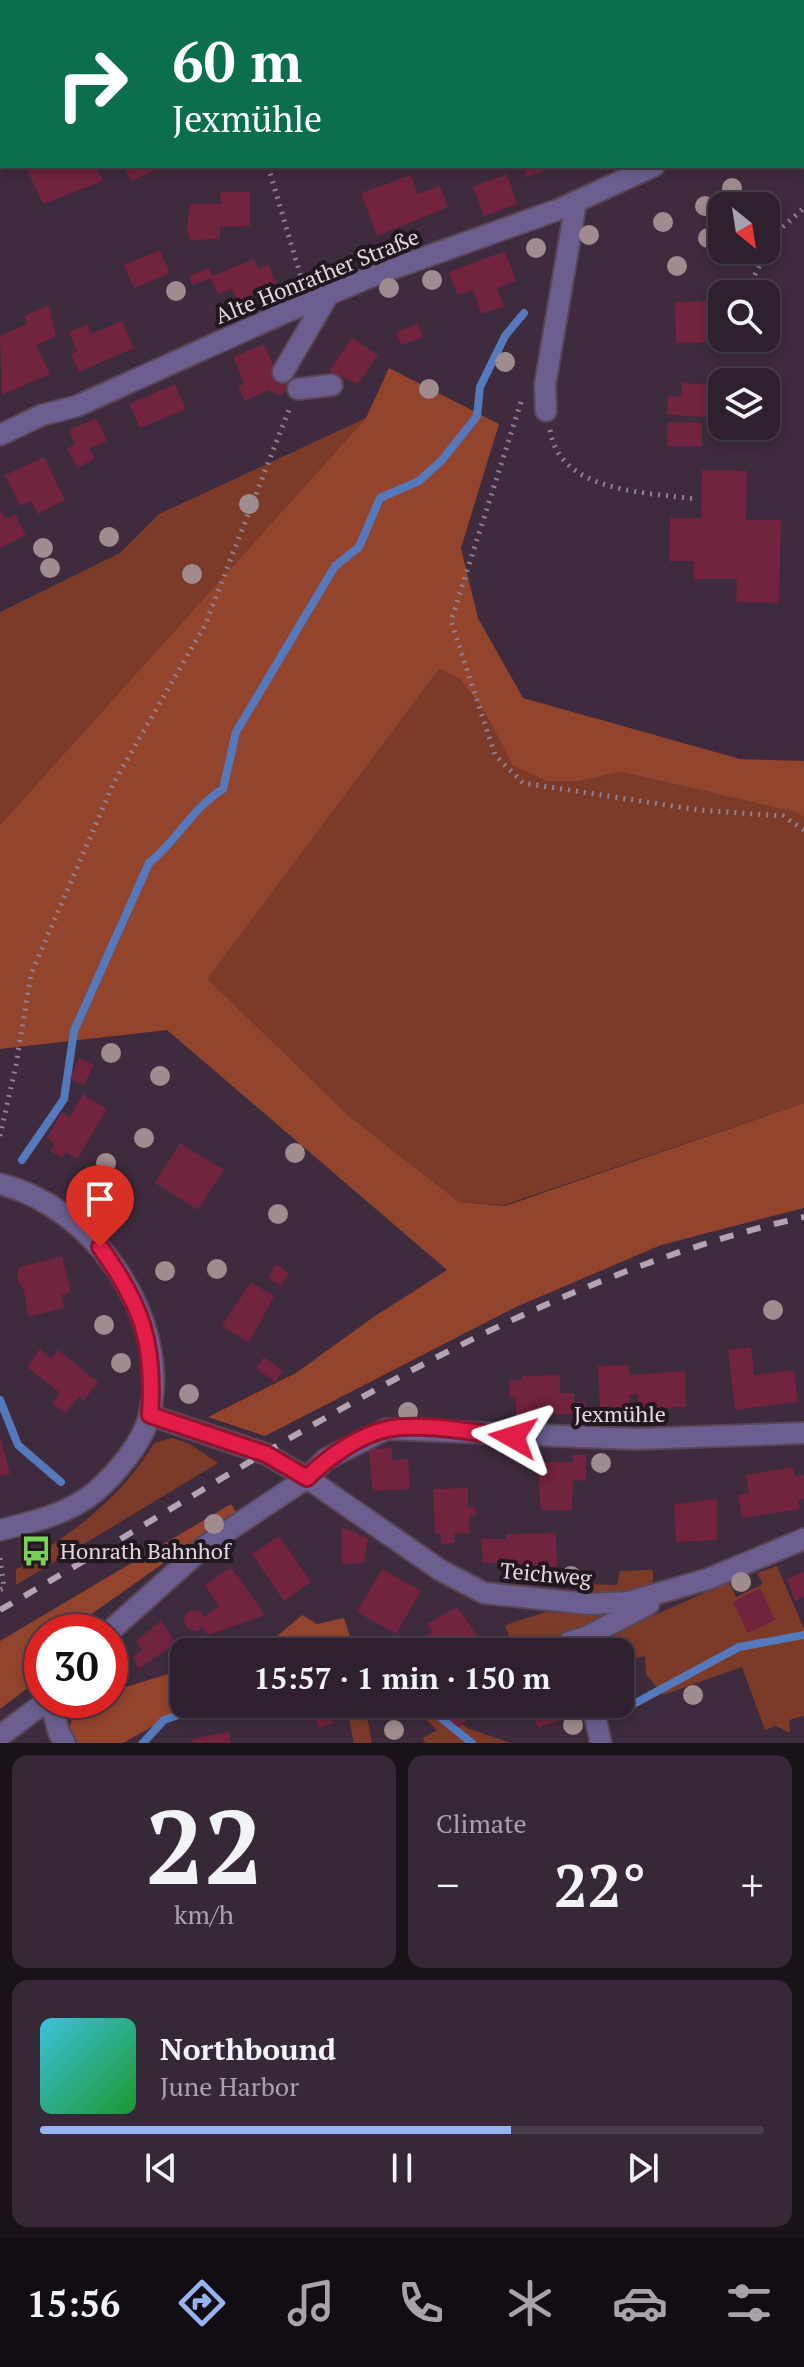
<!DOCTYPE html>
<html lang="en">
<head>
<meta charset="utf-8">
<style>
	:root { --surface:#2e202e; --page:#362836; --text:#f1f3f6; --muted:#a7a3aa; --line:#493e4a; --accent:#95b2f1 }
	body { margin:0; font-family:"PT Serif",serif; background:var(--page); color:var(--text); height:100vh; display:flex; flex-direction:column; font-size:30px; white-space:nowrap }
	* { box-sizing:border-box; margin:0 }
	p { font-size:26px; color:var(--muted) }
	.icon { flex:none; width:44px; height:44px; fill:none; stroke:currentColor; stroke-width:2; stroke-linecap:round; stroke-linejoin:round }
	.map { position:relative; height:1743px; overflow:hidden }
	.sheet { display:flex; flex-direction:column; gap:12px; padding:12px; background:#191219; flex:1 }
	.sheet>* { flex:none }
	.hud { position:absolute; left:0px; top:0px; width:804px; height:168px; box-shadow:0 4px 12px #0003,0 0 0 2px var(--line); background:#0b6e4f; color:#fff; overflow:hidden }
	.needle { width:52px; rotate:150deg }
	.controls { position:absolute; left:708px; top:192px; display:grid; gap:16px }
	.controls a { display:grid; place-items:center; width:72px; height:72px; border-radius:16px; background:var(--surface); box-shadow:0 4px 12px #0003,0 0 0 2px var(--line); font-size:40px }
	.speed { position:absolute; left:24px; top:1614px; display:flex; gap:16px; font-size:40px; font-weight:700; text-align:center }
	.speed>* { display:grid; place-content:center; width:104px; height:104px; border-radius:50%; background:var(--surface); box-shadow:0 4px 12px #0003,0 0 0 2px var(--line); line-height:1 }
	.speed .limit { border:12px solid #d22; background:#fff; color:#111 }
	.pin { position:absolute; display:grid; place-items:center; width:68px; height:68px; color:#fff; margin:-82px -34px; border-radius:50% 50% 50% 0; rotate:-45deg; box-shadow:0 0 8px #0007 }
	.pin .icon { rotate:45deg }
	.me { position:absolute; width:88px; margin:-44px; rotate:276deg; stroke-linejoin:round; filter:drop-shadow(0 0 6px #0008) }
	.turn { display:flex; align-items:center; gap:28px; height:168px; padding:0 40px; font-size:36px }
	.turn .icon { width:104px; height:104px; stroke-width:2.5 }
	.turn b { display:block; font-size:56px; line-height:68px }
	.big { font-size:60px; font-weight:600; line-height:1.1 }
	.sheet .widget { flex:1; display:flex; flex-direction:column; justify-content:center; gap:12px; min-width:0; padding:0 28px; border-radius:16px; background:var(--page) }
	.sheet .dial { align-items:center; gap:0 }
	.dial b { font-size:104px; line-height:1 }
	.song { display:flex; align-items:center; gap:24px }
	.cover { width:96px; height:96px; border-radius:12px; background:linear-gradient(135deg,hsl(190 70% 55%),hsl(130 70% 35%)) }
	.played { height:8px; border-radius:4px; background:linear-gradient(90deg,var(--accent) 65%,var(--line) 65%) }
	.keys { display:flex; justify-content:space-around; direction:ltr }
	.heat { display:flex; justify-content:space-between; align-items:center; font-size:44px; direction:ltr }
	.sheet .tiles { flex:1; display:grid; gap:12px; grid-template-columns:1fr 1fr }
	.widget:last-child { grid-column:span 2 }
	.trip { position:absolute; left:170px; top:1638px; width:464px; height:80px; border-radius:16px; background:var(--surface); box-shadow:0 4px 12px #0003,0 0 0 2px var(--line); font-weight:600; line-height:80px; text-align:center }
	.dock { display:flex; height:128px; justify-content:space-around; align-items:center; background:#120d12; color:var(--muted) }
	.dock .icon { width:56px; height:56px }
	.dock .current { color:var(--accent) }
	.dock b { font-size:36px; color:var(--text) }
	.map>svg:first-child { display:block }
	.green { fill:#7b3b28 }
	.forest { fill:#93442d }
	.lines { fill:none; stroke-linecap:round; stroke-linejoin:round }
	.stream { stroke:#5479bc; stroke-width:8 }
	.building { fill:#72233e }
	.minor-casing { stroke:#594757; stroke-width:24 }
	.path { stroke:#918190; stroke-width:5; stroke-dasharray:2 6; stroke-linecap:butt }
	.minor { stroke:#6c5f90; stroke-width:20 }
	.rail { stroke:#b3a4b1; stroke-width:6; stroke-dasharray:14 14; stroke-linecap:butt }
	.tree { fill:#a08b8f }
	.route-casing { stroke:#92132f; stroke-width:20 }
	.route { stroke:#e11d48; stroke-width:14 }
	.labels { text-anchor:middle; stroke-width:8; stroke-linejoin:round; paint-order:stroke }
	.street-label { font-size:22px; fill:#e4d7e2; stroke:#20171f }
	.poi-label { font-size:22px; fill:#e4d7e2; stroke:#20171f; text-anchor:start }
</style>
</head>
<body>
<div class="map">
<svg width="804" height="1743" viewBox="0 0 804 1743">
	<rect width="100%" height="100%" fill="#3e2b3d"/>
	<g class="green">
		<path d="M366,418L0,825V612L120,553L159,514Z"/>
		<path d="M439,669L460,679L484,711L513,766L546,781H580L621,772L795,812L804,817V1103L504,1205L459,1202L349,1116L206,979Z"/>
		<path d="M172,1438L188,1443L218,1463L16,1585V1569L30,1564V1559C80,1528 124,1494 154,1443Z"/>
		<path d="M777,1566L804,1629V1716L789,1720L790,1733L776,1726L765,1730L742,1667L663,1695L646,1674L645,1656L620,1662V1652H604L601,1639L729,1582L736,1597L763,1584L757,1573Z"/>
		<path d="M653,1570V1584L632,1595L589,1596L583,1591L585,1584L617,1585L620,1571Z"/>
		<path d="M555,1607L615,1612L565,1637L512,1642L505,1626C523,1617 539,1617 555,1607Z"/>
		<path d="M346,1704H436L467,1728L510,1743H425L423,1738L437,1730L420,1714L391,1718L378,1708L367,1716L372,1743H354Z"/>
	</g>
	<g class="forest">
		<path d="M389,368L499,424L461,548L478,618L523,698L740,759L804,761V817L795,812L621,772L580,781H546L513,766L484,711L460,679L439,669L207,979L349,1116L459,1202L505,1206L804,1103V1208L661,1245L516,1307L265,1436L208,1417L296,1373L375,1316L447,1270L167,1030L0,1049V825L366,418Z"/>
		<path d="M231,1504L236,1512L76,1625L72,1632H42V1677L0,1709V1641Z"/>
		<path d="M302,1615L317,1624L344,1618L355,1652H234L275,1638Z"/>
		<path d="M184,1669V1704H210L164,1720L123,1743H76L68,1735L76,1702L110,1700V1692Z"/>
	</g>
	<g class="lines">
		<g class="stream">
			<path d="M22,1160L64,1099L74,1031L149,863C177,841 192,808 223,789L236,732L335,566L359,547L380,498L419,481L442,460L477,416L480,387L505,336L524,313"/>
			<path d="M0,1400L18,1445L61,1482"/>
			<path d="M424,1704L472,1743"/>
			<path d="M619,1712L739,1647L804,1635"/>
			<path d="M143,1743L164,1720L210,1704"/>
		</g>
	</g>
	<g class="building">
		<path d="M25,166H96L103,181L43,204Z"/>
		<path d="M124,166H164L131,181Z"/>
		<path d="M522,166H556L557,167L526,177Z"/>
		<path d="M507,174L517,204L484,216L473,187Z"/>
		<path d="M411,175L417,194L440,186L448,207L377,236L361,193Z"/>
		<path d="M220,192H250V226L220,227V239L190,240L187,229L190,204H221Z"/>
		<path d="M160,250L170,273L134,288L124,265Z"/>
		<path d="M505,251L516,281L497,288L504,307L481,314L473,290L457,295L449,272Z"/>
		<path d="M254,259L258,269L269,265L276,284L237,301L232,289L218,294L211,278L193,285L189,276L209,268L212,276Z"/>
		<path d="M720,301L721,342L676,343L675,302Z"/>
		<path d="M49,305L56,336L36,345L50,374L2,395L0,336L27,324L24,316Z"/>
		<path d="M122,321L134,348L79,372L71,354L77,351L69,332L87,324L91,334Z"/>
		<path d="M418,324L423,337L401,345L396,332Z"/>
		<path d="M352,338L378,355L358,384L329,371Z"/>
		<path d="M264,344L276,371L292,379L282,396L268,390L245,401L238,386L244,384L233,357Z"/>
		<path d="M682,383L714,385L712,417L667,415L668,396L681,397Z"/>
		<path d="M175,384L186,409L140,428L129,404Z"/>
		<path d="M96,418L107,441L89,449L95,458L78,468L67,449L75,444L69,430Z"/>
		<path d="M667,422L702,423V446H667Z"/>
		<path d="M44,457L65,500L38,514L31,501L20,506L5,475Z"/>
		<path d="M702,470L747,471L746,520H781L779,603L736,602L737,579H693L694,561H669L670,518H701Z"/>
		<path d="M0,509L5,519L15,514L26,535L0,548Z"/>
		<path d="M79,1058L94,1065L84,1085L70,1079Z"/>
		<path d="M83,1094L107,1109L77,1159L66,1152L62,1158L50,1151L54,1143L47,1138L62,1112L70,1117Z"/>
		<path d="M180,1143L224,1170L198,1210L155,1183Z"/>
		<path d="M62,1256L71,1292L61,1295L64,1308L28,1317L24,1290L17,1279L19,1267Z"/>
		<path d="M276,1264L289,1273L281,1286L268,1278Z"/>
		<path d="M251,1282L274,1296L249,1343L222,1326Z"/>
		<path d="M751,1347L754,1375L794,1370L798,1402L735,1410L728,1350Z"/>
		<path d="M40,1349L51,1358L58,1350L98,1382L83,1401L79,1397L65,1413L52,1403L60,1393L27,1367Z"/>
		<path d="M264,1357L283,1371L275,1382L256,1368Z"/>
		<path d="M628,1365L629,1375L685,1371L686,1407L638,1409V1394H629L630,1409L600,1410L598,1366Z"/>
		<path d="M560,1375V1393H574V1402H586V1426H575L574,1414L516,1415V1397H510L509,1380H522V1376Z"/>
		<path d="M0,1435L10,1474L0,1476Z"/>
		<path d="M392,1448V1460L408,1459L410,1489L373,1491L368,1449Z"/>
		<path d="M573,1455H586V1481L573,1480L572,1510H541L537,1462H573Z"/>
		<path d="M793,1467L795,1477L804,1475V1499L798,1500L800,1509L742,1518L738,1495L749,1493L746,1475Z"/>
		<path d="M468,1488V1507H475L476,1516H469V1533L454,1534L455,1543L441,1544V1534H435L433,1489Z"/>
		<path d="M717,1499V1540L676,1542L674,1504Z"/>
		<path d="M341,1527L368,1538L364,1563L342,1564Z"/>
		<path d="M556,1533L557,1567L506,1568V1563H483L481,1539H506V1534Z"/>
		<path d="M279,1536L311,1582L284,1601L252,1554Z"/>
		<path d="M231,1567L265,1615L208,1635L202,1627L196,1631L188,1629L184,1622L185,1614L192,1610L200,1611L204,1617L219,1606L205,1585Z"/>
		<path d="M382,1569L421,1591L396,1634L357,1612Z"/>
		<path d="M804,1572V1597L795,1601L787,1579Z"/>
		<path d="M760,1588L775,1620L748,1633L733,1602Z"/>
		<path d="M457,1607L480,1639L457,1652H426L419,1639L432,1632L427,1624Z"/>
		<path d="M161,1621L176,1643L139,1669L132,1658L142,1650L136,1641Z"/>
		<path d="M302,1704H329L334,1723L319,1728L316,1719L307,1721Z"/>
		<path d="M430,1704H473L478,1707L459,1728Z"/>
		<path d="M529,1704H553L559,1720L538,1728Z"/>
		<path d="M229,1732L231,1743H193L192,1739Z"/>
	</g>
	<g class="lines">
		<g class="minor-casing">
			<g id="minor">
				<path d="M203,0L204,2"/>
				<path d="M383,0L384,2"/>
				<path d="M529,0L530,2"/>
				<path d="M241,2L245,0"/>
				<path d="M802,42L804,39"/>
				<path d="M802,118L804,120"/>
				<path d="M0,122L2,121"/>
				<path d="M283,372L327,297"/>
				<path d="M298,389L332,385"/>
				<path d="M546,411L545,385L576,202"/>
				<path d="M0,435L42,415L77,406L277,316L375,275L560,209L654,166"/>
				<path d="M0,1184C93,1207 171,1317 150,1413C144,1441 117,1473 95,1492C68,1514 33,1522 0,1530"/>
				<path d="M150,1415L266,1454L307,1478L440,1570L484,1593L589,1604L628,1602L708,1579L804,1539"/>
				<path d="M109,1632L205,1546L307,1478L326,1459L387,1429L635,1439L804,1433"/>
				<path d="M573,1652L569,1642L586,1637L649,1604"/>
				<path d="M50,1700L59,1733L65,1743"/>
				<path d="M592,1704L601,1743"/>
				<path d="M0,1736L48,1700"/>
			</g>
		</g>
		<g class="path">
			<path d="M268,166L303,284"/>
			<path d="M751,282L777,232L804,208"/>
			<path d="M521,402L451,621L495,755L523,783L699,810L783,816L804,830"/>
			<path d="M550,430C560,493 646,492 696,499"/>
			<path d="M0,1136L16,1065L31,974L114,782L205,625L290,407"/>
			<path d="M36,1551L49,1543"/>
			<path d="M0,1558L4,1588L0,1590"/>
		</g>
		<use href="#minor" class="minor"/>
		<path class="rail" d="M0,1610C258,1462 510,1283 804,1217"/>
	</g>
	<g class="tree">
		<circle cx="732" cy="188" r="10"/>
		<circle cx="705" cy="206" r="10"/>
		<circle cx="663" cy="222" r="10"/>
		<circle cx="589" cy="235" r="10"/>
		<circle cx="708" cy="238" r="10"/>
		<circle cx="536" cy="248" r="10"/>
		<circle cx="677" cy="266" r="10"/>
		<circle cx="432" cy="280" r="10"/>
		<circle cx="389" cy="288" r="10"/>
		<circle cx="176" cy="291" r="10"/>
		<circle cx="505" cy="362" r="10"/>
		<circle cx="429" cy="389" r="10"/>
		<circle cx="249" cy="504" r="10"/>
		<circle cx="109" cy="537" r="10"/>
		<circle cx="43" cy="548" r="10"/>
		<circle cx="50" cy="568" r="10"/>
		<circle cx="192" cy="574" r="10"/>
		<circle cx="111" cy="1053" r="10"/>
		<circle cx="160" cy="1076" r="10"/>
		<circle cx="144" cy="1138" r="10"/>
		<circle cx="295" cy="1153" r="10"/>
		<circle cx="106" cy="1163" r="10"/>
		<circle cx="278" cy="1214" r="10"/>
		<circle cx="217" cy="1269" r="10"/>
		<circle cx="165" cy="1271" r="10"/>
		<circle cx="773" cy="1310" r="10"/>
		<circle cx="104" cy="1325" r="10"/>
		<circle cx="121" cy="1363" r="10"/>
		<circle cx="189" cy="1394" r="10"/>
		<circle cx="408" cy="1412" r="10"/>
		<circle cx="601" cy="1463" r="10"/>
		<circle cx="214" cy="1524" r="10"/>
		<circle cx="571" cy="1576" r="10"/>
		<circle cx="741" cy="1582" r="10"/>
		<circle cx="693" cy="1695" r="10"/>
		<circle cx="573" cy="1725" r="10"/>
		<circle cx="394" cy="1730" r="10"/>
	</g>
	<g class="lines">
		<g class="route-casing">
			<path id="route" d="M100,1247C142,1305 155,1343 150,1415L266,1454L307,1478C328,1457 358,1436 387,1429C423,1422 476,1433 513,1437"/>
		</g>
		<use href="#route" class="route"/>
	</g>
	<defs>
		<g id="bus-bare" transform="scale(2.4)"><path d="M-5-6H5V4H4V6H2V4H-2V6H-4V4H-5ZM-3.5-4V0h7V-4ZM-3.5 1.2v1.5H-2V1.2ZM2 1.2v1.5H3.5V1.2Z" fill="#78d259" stroke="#20171f" stroke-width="2.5" paint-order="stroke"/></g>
	</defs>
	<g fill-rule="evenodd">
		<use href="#bus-bare" x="36" y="1551"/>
	</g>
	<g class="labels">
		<g class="street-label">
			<text transform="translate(317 276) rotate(-22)" y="8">Alte Honrather Straße</text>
			<text x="620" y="1422">Jexmühle</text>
			<text transform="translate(546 1574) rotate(5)" y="8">Teichweg</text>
		</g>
		<g class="poi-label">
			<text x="60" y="1559">Honrath Bahnhof</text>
		</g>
	</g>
</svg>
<div class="controls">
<a><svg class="needle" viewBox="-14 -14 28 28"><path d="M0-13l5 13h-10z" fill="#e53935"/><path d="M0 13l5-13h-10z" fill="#a7a3aa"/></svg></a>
<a><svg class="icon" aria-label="search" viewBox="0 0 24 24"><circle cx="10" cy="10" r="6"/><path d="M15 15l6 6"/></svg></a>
<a><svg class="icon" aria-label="layers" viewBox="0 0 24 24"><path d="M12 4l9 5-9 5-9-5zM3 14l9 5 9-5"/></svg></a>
</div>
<div class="speed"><div class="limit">30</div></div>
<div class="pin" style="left:100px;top:1247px;background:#d93025"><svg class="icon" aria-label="arrive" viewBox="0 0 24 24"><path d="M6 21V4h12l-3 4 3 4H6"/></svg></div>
<svg class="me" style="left:513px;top:1437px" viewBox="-20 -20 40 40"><path d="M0-17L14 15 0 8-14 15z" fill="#e11d48" stroke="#fff" stroke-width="4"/></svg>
<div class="trip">15:57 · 1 min · 150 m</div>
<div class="hud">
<div class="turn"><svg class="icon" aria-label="right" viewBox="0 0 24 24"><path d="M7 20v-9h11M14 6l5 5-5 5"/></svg><div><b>60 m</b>Jexmühle</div></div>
</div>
</div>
<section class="sheet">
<div class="tiles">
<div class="widget dial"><b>22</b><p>km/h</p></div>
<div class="widget"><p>Climate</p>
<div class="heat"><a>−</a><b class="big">22°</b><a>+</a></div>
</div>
<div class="widget">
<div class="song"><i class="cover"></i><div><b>Northbound</b><p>June Harbor</p></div></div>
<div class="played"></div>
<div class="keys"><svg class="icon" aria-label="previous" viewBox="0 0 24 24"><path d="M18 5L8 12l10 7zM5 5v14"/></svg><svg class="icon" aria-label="pause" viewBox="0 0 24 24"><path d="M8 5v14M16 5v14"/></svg><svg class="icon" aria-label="next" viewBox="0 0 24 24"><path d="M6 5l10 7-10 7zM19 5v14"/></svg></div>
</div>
</div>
</section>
<nav class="dock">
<b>15:56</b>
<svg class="icon current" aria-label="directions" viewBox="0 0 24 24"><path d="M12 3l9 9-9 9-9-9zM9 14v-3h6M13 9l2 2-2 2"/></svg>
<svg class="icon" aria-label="music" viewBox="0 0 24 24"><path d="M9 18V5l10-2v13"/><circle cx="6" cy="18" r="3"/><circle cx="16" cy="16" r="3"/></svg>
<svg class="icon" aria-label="phone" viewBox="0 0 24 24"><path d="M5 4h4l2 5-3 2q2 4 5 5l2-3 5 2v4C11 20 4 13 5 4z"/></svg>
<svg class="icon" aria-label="climate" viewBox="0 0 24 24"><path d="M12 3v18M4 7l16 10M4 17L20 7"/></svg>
<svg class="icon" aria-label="car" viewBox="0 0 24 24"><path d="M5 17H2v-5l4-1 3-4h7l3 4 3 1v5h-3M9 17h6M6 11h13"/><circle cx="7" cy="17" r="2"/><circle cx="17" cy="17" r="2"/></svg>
<svg class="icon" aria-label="filters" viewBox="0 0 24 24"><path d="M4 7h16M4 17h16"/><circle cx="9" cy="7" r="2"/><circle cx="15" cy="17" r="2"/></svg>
</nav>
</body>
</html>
